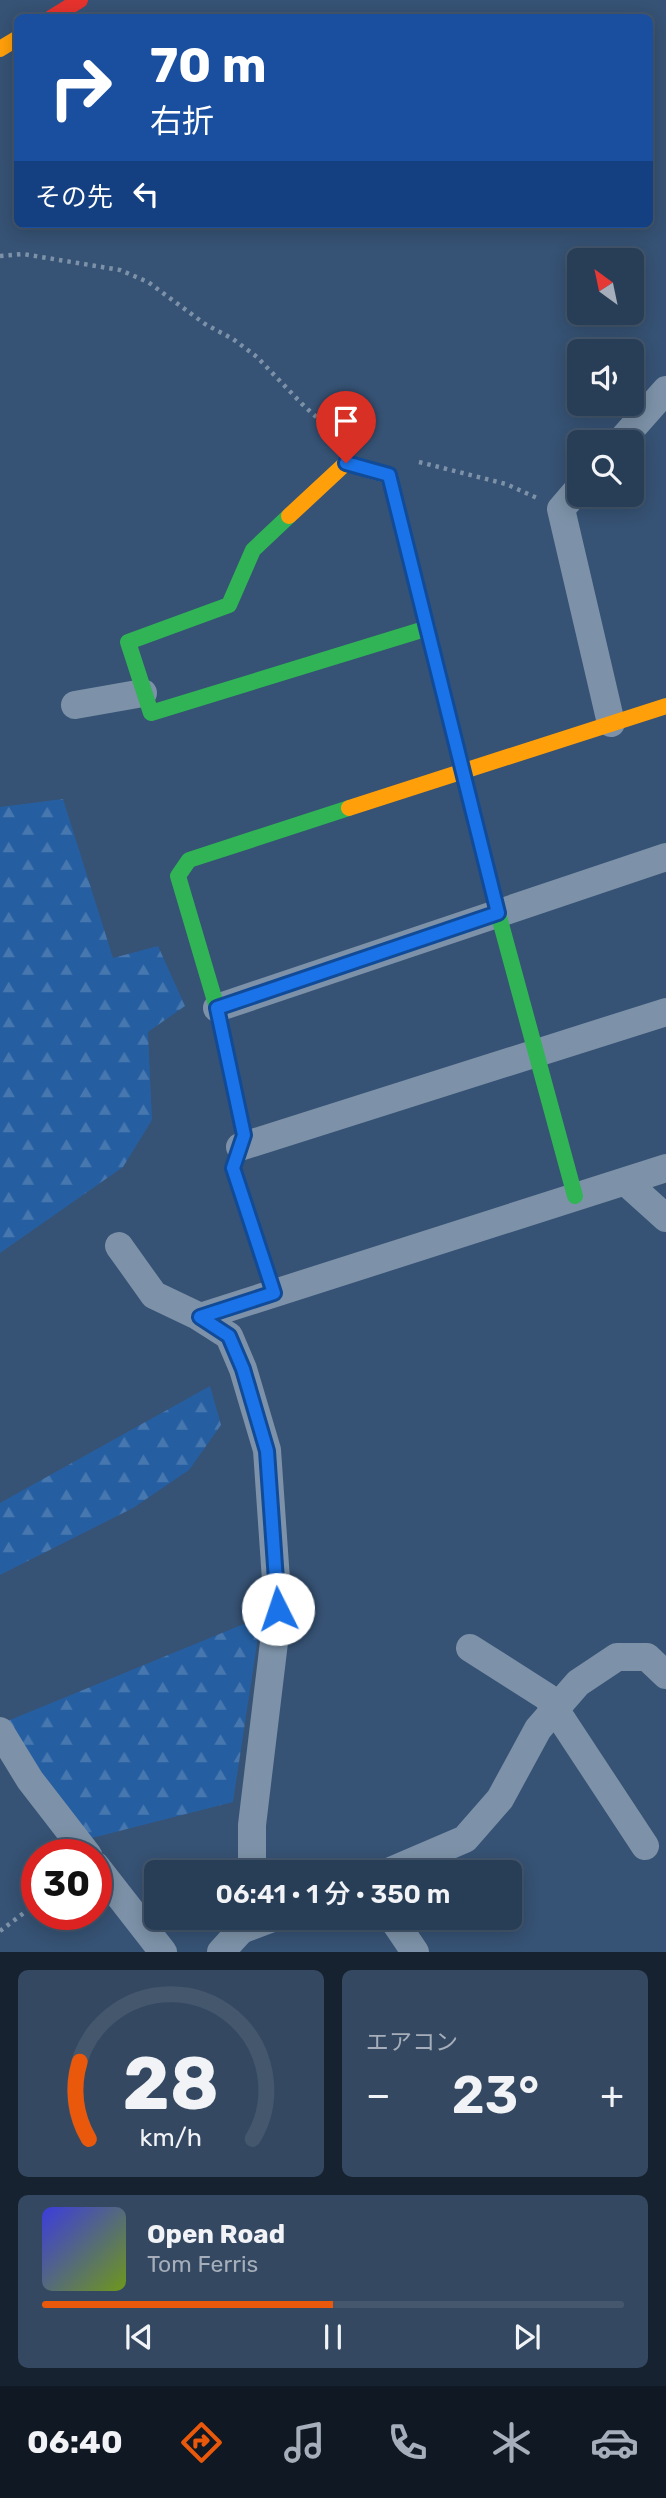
<!DOCTYPE html>
<html lang="ja">
<head>
<meta charset="utf-8">
<style>
	:root { --surface:#283e57; --page:#344961; --text:#f1f3f6; --muted:#a5aeba; --line:#44576d; --accent:#ea580c }
	body { margin:0; font-family:Rubik,"Noto Sans JP",sans-serif; background:var(--page); color:var(--text); height:100vh; display:flex; flex-direction:column; font-size:26px; white-space:nowrap }
	* { box-sizing:border-box; margin:0 }
	p { font-size:23px; color:var(--muted) }
	.icon { flex:none; width:38px; height:38px; fill:none; stroke:currentColor; stroke-width:2; stroke-linecap:round; stroke-linejoin:round }
	.map { position:relative; height:1952px; overflow:hidden }
	.panel { display:flex; flex-direction:column; gap:18px; padding:18px; background:#162230; flex:1 }
	.panel>* { flex:none }
	.hud { position:absolute; left:14px; top:14px; width:639px; height:214px; border-radius:10px; box-shadow:0 4px 18px #0003,0 0 0 2px var(--line); background:#1a4fa0; color:#fff; overflow:hidden }
	.needle { width:46px; rotate:327deg }
	.fabs { position:absolute; left:567px; top:248px; display:grid; gap:14px }
	.fabs a { display:grid; place-items:center; width:77px; height:77px; border-radius:10px; background:var(--surface); box-shadow:0 4px 18px #0003,0 0 0 2px var(--line); font-size:35px }
	.speed { position:absolute; left:21px; top:1839px; display:flex; gap:14px; font-size:35px; font-weight:700; text-align:center }
	.speed>* { display:grid; place-content:center; width:91px; height:91px; border-radius:50%; background:var(--surface); box-shadow:0 4px 18px #0003,0 0 0 2px var(--line); line-height:1 }
	.speed .limit { border:10px solid #d22; background:#fff; color:#111 }
	.pin { position:absolute; display:grid; place-items:center; width:60px; height:60px; color:#fff; margin:-72px -30px; border-radius:50% 50% 50% 0; rotate:-45deg; box-shadow:0 0 7px #0007 }
	.pin .icon { rotate:45deg }
	.me { position:absolute; width:77px; margin:-38px; rotate:356deg; stroke-linejoin:round; filter:drop-shadow(0 0 5px #0008) }
	.turn { display:flex; align-items:center; gap:24px; height:147px; padding:0 21px; font-size:32px }
	.turn .icon { width:91px; height:91px; stroke-width:2.5 }
	.turn b { display:block; font-size:49px; line-height:60px }
	.then { display:flex; align-items:center; height:66px; padding:0 21px; background:#0003; gap:14px; font-size:26px }
	.big { font-size:52px; font-weight:600; line-height:1.1 }
	.panel .card { flex:1; display:flex; flex-direction:column; justify-content:center; gap:10px; min-width:0; padding:0 24px; border-radius:10px; background:var(--page) }
	.panel .dial { align-items:center; gap:0 }
	.dial svg { height:182px; overflow:visible; fill:none; stroke:var(--line); stroke-width:7; stroke-linecap:round; text-anchor:middle }
	.dial text { fill:var(--text); stroke:none }
	.song { display:flex; align-items:center; gap:21px }
	.cover { width:84px; height:84px; border-radius:10px; background:linear-gradient(135deg,hsl(240 70% 55%),hsl(80 70% 35%)) }
	.played { height:7px; border-radius:4px; background:linear-gradient(90deg,var(--accent) 50%,var(--line) 50%) }
	.keys { display:flex; justify-content:space-around; direction:ltr }
	.heat { display:flex; justify-content:space-between; align-items:center; font-size:38px; direction:ltr }
	.panel .tiles { flex:1; display:grid; gap:18px; grid-template-columns:1fr 1fr }
	.card:last-child { grid-column:span 2 }
	.trip { position:absolute; left:144px; top:1860px; width:378px; height:70px; border-radius:10px; background:var(--surface); box-shadow:0 4px 18px #0003,0 0 0 2px var(--line); font-weight:600; line-height:70px; text-align:center }
	.dock { display:flex; height:112px; justify-content:space-around; align-items:center; background:#101923; color:var(--muted) }
	.dock .icon { width:49px; height:49px }
	.dock .on { color:var(--accent) }
	.dock b { font-size:32px; color:var(--text) }
	.map>svg:first-child { display:block }
	.forest { fill:url(#forest-firs) }
	.lines { fill:none; stroke-linecap:round; stroke-linejoin:round }
	.path { stroke:#7d92a8; stroke-width:4.5; stroke-dasharray:3.5 5; stroke-linecap:butt }
	.street { stroke:#7d92a8; stroke-width:28 }
	.fast { stroke:#30b455; stroke-width:16 }
	.slow { stroke:#ff9f0a; stroke-width:16 }
	.jam { stroke:#e5322d; stroke-width:16 }
	.route-casing { stroke:#114b97; stroke-width:18 }
	.route { stroke:#1a73e8; stroke-width:12 }
</style>
</head>
<body>
<div class="map">
<svg width="666" height="1952" viewBox="0 0 666 1952">
	<defs>
		<pattern id="forest-firs" width="22" height="20" patternUnits="userSpaceOnUse" patternTransform="scale(1.75)"><rect width="22" height="20" fill="#265fa1"/><path d="M5 1l3.5 6h-7zM16 11l3.5 6h-7z" fill="#4777af"/></pattern>
	</defs>
	<rect width="100%" height="100%" fill="#365274"/>
	<g class="forest">
		<path d="M63,799L113,958L158,946L185,1006L148,1032L152,1120L123,1167L0,1253V807Z"/>
		<path d="M210,1386L221,1425L189,1470L133,1508L0,1575V1503Z"/>
		<path d="M261,1617L233,1802L88,1839L5,1722Z"/>
	</g>
	<g class="lines">
		<g class="path">
			<path d="M0,256L23,254L120,270L148,282L205,324L233,339L257,357L302,404L335,434"/>
			<path d="M419,462L506,484L537,498"/>
			<path d="M0,1931L37,1903"/>
		</g>
		<g class="street">
			<path d="M619,443L666,390"/>
			<path d="M579,488L561,509L611,723"/>
			<path d="M75,705L143,693"/>
			<path d="M217,1008L666,857"/>
			<path d="M240,1147L666,1012"/>
			<path d="M626,1182L666,1218"/>
			<path d="M119,1246L154,1295L196,1315L229,1336L243,1369L267,1450L278,1609L252,1825V1872"/>
			<path d="M200,1317L666,1168"/>
			<path d="M470,1648L547,1697L645,1846"/>
			<path d="M0,1731L30,1780L88,1855"/>
			<path d="M96,1866L163,1952"/>
			<path d="M388,1872L465,1839L500,1799L538,1729L578,1683L617,1657H647L666,1675"/>
			<path d="M392,1918L415,1952"/>
			<path d="M241,1930L273,1918"/>
			<path d="M221,1952L241,1930L244,1918"/>
		</g>
		<g class="fast">
			<path d="M289,516L253,550L229,605L128,642L151,713L428,628"/>
			<path d="M463,772L498,913L575,1196"/>
			<path d="M274,1293L233,1168L244,1135L217,1008L178,876L189,860L349,808"/>
		</g>
		<g class="slow">
			<path d="M0,49L18,38"/>
			<path d="M289,516L346,463L389,476L463,772"/>
			<path d="M349,808L666,706"/>
		</g>
		<path class="jam" d="M51,18L80,0"/>
	</g>
	<g class="lines">
		<g class="route-casing">
			<path id="route" d="M278,1609L267,1451L243,1369L229,1336L200,1317L274,1293L233,1168L244,1135L217,1008L498,913L389,475L346,463"/>
		</g>
		<use href="#route" class="route"/>
	</g>
</svg>
<div class="fabs">
<a><svg class="needle" viewBox="-14 -14 28 28"><path d="M0-13l5 13h-10z" fill="#e53935"/><path d="M0 13l5-13h-10z" fill="#a5aeba"/></svg></a>
<a><svg class="icon" aria-label="sound" viewBox="0 0 24 24"><path d="M4 9h4l5-4v14l-5-4H4zM17 9q2 3 0 6"/></svg></a>
<a><svg class="icon" aria-label="search" viewBox="0 0 24 24"><circle cx="10" cy="10" r="6"/><path d="M15 15l6 6"/></svg></a>
</div>
<div class="speed"><div class="limit">30</div></div>
<div class="pin" style="left:346px;top:463px;background:#d93025"><svg class="icon" aria-label="arrive" viewBox="0 0 24 24"><path d="M6 21V4h12l-3 4 3 4H6"/></svg></div>
<svg class="me" style="left:278px;top:1609px" viewBox="-20 -20 40 40"><circle r="19" fill="#fff"/><path d="M0-13L10 11 0 6-10 11z" fill="#1a73e8"/></svg>
<div class="trip">06:41 · 1 分 · 350 m</div>
<div class="hud">
<div class="turn"><svg class="icon" aria-label="right" viewBox="0 0 24 24"><path d="M7 20v-9h11M14 6l5 5-5 5"/></svg><div><b>70 m</b>右折</div></div>
<div class="then">その先<svg class="icon" aria-label="left" viewBox="0 0 24 24"><path d="M17 20v-9H6M10 6l-5 5 5 5"/></svg></div>
</div>
</div>
<section class="panel">
<div class="tiles">
<div class="card dial"><svg viewBox="0 0 100 80">
<path d="M14 69A42 42 0 1 1 86 69"/>
<path d="M14 69A42 42 0 0 1 10 35" stroke="#ea580c"/>
<text x="50" y="56" font-size="32" font-weight="700">28</text>
<text x="50" y="72" font-size="11">km/h</text>
</svg></div>
<div class="card"><p>エアコン</p>
<div class="heat"><a>−</a><b class="big">23°</b><a>+</a></div>
</div>
<div class="card">
<div class="song"><i class="cover"></i><div><b>Open Road</b><p>Tom Ferris</p></div></div>
<div class="played"></div>
<div class="keys"><svg class="icon" aria-label="previous" viewBox="0 0 24 24"><path d="M18 5L8 12l10 7zM5 5v14"/></svg><svg class="icon" aria-label="pause" viewBox="0 0 24 24"><path d="M8 5v14M16 5v14"/></svg><svg class="icon" aria-label="next" viewBox="0 0 24 24"><path d="M6 5l10 7-10 7zM19 5v14"/></svg></div>
</div>
</div>
</section>
<nav class="dock">
<b>06:40</b>
<svg class="icon on" aria-label="directions" viewBox="0 0 24 24"><path d="M12 3l9 9-9 9-9-9zM9 14v-3h6M13 9l2 2-2 2"/></svg>
<svg class="icon" aria-label="music" viewBox="0 0 24 24"><path d="M9 18V5l10-2v13"/><circle cx="6" cy="18" r="3"/><circle cx="16" cy="16" r="3"/></svg>
<svg class="icon" aria-label="phone" viewBox="0 0 24 24"><path d="M5 4h4l2 5-3 2q2 4 5 5l2-3 5 2v4C11 20 4 13 5 4z"/></svg>
<svg class="icon" aria-label="climate" viewBox="0 0 24 24"><path d="M12 3v18M4 7l16 10M4 17L20 7"/></svg>
<svg class="icon" aria-label="car" viewBox="0 0 24 24"><path d="M5 17H2v-5l4-1 3-4h7l3 4 3 1v5h-3M9 17h6M6 11h13"/><circle cx="7" cy="17" r="2"/><circle cx="17" cy="17" r="2"/></svg>
</nav>
</body>
</html>
